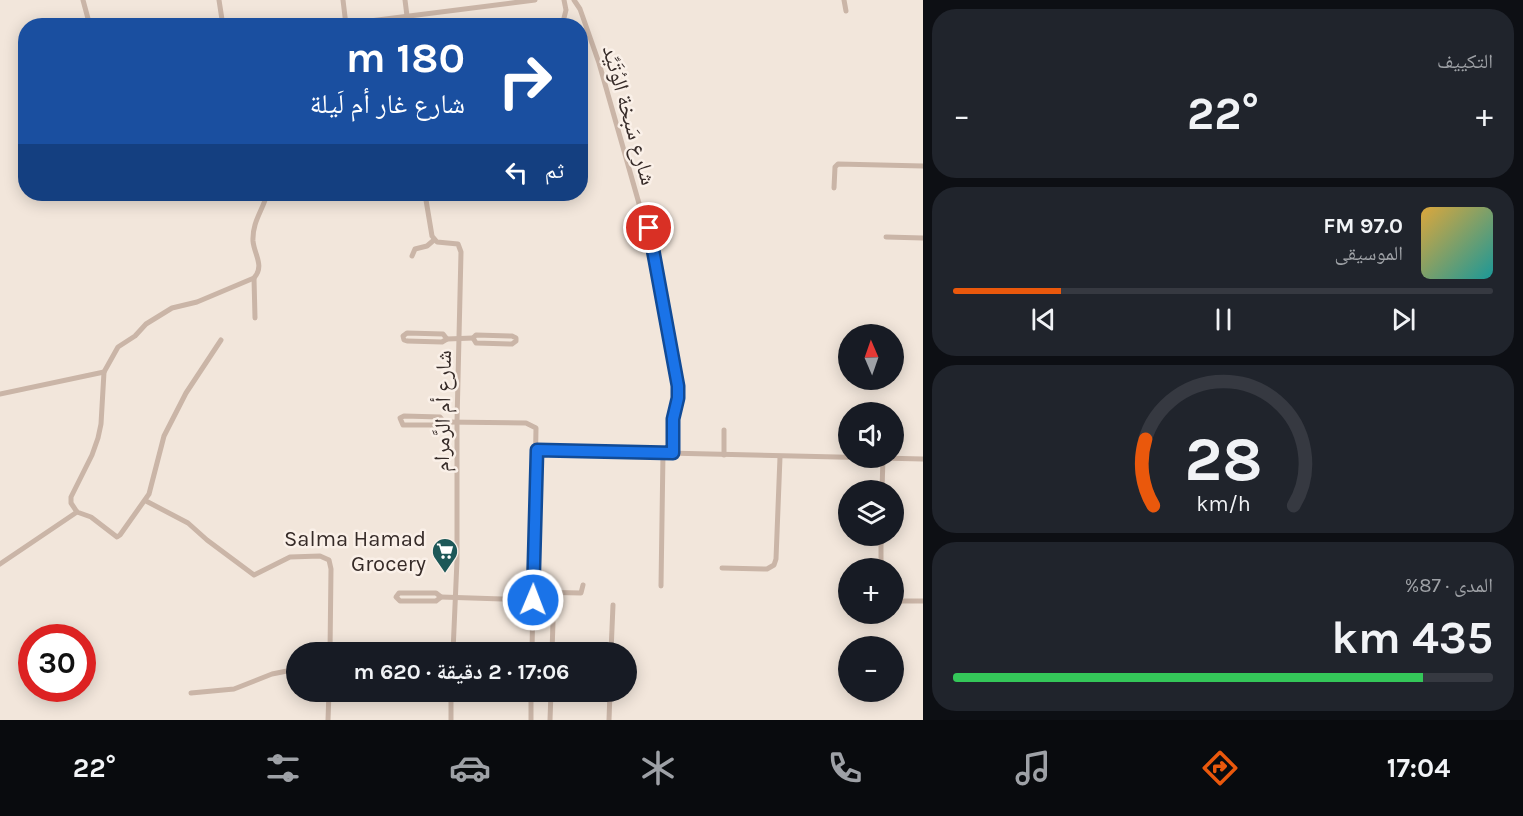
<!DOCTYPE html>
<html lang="ar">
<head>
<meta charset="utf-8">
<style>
	:root { --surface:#171b24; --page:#20242c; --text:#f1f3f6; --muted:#9ea1a6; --line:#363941; --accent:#ea580c }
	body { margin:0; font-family:Karla,"Noto Naskh Arabic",sans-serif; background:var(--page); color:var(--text); direction:rtl; height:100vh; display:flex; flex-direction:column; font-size:22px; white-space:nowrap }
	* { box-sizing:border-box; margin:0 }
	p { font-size:20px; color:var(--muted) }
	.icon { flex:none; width:33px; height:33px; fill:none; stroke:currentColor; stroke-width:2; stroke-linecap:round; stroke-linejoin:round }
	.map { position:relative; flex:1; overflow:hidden; direction:ltr }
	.sheet { display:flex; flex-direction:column; gap:9px; padding:9px; background:#0d0f14; width:600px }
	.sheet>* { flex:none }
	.top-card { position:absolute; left:18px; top:18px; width:570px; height:183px; border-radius:24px; box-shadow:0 3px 15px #0003; direction:rtl; background:#1a4fa0; color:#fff; overflow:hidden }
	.needle { width:39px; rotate:358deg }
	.tools { position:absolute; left:838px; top:324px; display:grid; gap:12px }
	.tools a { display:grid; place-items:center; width:66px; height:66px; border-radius:50%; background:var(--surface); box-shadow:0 3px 15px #0003; font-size:30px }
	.speed { position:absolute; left:18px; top:624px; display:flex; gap:12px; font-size:30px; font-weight:700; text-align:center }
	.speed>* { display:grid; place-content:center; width:78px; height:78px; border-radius:50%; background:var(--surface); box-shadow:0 3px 15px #0003; line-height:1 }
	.speed .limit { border:9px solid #d22; background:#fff; color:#111 }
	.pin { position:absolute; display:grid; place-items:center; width:51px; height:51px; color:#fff; margin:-26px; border:3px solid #fff; border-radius:50%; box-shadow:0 2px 6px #0007 }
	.me { position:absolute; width:66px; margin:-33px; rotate:1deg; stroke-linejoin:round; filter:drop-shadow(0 0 4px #0008) }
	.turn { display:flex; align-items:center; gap:21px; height:126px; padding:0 24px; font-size:27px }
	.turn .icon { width:78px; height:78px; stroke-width:2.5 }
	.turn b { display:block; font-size:42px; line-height:51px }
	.then { display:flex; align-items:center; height:57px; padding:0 24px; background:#0003; gap:12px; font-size:22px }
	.big { font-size:45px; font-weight:700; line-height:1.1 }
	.sheet .card { flex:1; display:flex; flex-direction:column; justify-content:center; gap:9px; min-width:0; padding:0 21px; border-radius:24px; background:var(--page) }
	.sheet .dial { align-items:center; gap:0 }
	.dial svg { height:156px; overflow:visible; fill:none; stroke:var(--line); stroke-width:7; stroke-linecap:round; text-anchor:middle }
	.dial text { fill:var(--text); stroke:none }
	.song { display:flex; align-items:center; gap:18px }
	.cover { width:72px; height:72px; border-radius:9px; background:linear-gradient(135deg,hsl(40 70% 55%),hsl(180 70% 35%)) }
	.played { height:6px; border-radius:3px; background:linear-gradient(90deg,var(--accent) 20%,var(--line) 20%) }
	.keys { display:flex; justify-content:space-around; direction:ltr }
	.heat { display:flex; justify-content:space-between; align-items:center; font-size:33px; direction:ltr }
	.charge { height:9px; border-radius:4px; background:linear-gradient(90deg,#34c759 87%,var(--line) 0) }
	.trip { position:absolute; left:286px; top:642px; width:351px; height:60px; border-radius:30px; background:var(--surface); box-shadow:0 3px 15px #0003; font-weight:700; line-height:60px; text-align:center; direction:rtl }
	.menu { display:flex; height:96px; justify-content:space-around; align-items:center; background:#090b0e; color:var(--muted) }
	.menu .icon { width:42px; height:42px }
	.menu .selected { color:var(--accent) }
	.menu b { font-size:27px; color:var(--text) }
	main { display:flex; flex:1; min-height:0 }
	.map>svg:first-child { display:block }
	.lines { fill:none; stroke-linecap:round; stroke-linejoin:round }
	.minor { stroke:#cab5a7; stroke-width:5 }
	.route-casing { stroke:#114b97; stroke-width:15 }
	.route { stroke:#1a73e8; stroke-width:10 }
	.labels { text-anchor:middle; stroke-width:5; stroke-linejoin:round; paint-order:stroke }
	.street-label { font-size:22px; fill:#362b28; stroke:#faf0e8 }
	.poi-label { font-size:22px; fill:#362b28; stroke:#faf0e8; text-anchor:end }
</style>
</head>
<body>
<main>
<section class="sheet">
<div class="card"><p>التكييف</p>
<div class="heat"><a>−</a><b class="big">22°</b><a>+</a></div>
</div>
<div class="card">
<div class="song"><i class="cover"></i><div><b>97.0 FM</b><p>الموسيقى</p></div></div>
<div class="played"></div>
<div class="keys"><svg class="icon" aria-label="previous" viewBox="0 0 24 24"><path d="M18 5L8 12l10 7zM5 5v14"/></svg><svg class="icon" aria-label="pause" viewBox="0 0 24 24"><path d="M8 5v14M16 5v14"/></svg><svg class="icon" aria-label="next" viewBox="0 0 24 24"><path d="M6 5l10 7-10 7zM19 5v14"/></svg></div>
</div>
<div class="card dial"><svg viewBox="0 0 100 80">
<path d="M14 69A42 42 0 1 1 86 69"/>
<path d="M14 69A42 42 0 0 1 10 35" stroke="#ea580c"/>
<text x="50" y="56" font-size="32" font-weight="700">28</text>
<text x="50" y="72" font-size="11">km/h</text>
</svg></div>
<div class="card"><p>المدى · 87%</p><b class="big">435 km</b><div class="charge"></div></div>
</section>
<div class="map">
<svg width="923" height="720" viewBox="0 0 923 720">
	<rect width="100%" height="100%" fill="#f2e6db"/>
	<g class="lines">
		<g class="minor">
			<path d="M83,0L90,26"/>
			<path d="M219,0L223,26"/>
			<path d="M343,0L346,25"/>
			<path d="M405,0L407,16"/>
			<path d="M574,0L580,9L599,63L642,214L651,233L678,386V398L673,419V453"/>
			<path d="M844,0L846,11"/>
			<path d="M346,24L535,0"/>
			<path d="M562,26L566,10L564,0"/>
			<path d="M834,188L835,167L838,164L923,166"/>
			<path d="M425,194L432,236L437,242L458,244L461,252L457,422V560L453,652"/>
			<path d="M886,237L923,238"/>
			<path d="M412,256L415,249L427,246L434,240"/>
			<path d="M255,318L254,278C265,266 254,254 253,241C252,222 263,210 267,194"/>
			<path d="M407,333L443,334L447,339L442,342L407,341L404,340L403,336Z"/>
			<path d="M476,335L512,336L516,338V341L512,344L476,343L473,338Z"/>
			<path d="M447,339L473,338"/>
			<path d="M104,372L101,424L98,438L92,455L71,497V503L77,512L91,517L117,537L120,535L149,494L164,436L186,393L221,340"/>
			<path d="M0,394L104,372L118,347L135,336L146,324L172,308L197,302L254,278"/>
			<path d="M404,416L440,417L444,422L439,425H403L400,418Z"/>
			<path d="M444,422L526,423L536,428L532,652"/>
			<path d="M537,450L923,459"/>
			<path d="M724,455V430"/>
			<path d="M882,490L883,458"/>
			<path d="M146,501L188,523L207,540L254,575L290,557L320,556L329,560L331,569L330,652"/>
			<path d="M0,564L77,512"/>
			<path d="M722,568L767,569L774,565L776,559L780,457"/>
			<path d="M881,568V536"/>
			<path d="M661,586L663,453"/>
			<path d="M533,592L581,593L583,585"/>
			<path d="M399,593H436L441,597L436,601H400L396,597Z"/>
			<path d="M441,597L533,600"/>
			<path d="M845,600H849"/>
			<path d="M894,601H923"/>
			<path d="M533,611L551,615L553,622L552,652"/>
			<path d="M611,652L613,605"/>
			<path d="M191,693L234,689L272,674L297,669"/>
			<path d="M328,720L329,692"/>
			<path d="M451,720V692"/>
			<path d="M531,720V692"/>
			<path d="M550,720L551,692"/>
			<path d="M609,720L610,692"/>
		</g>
	</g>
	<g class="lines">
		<g class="route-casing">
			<path id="route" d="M533,600L537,450L673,453V419L678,398V386L649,228"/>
		</g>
		<use href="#route" class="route"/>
	</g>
	<defs>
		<g id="supermarket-pin" transform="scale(1.35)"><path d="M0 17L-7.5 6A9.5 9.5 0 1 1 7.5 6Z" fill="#1d5858" stroke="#faf0e8"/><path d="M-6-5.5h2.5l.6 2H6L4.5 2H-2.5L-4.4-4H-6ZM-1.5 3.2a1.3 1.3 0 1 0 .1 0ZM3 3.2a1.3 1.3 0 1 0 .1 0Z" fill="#fff"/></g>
	</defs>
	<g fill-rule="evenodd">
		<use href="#supermarket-pin" x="445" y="551"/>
	</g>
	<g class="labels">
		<g class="street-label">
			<text transform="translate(630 115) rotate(74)" y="8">شارع سَبخة الوُتَيِّد</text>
			<text transform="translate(442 411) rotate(-89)" y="8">شارع أم الرَّمرام</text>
		</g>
		<g class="poi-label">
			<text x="426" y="546">Salma Hamad<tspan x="426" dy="25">Grocery</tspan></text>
		</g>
	</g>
</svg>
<div class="tools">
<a><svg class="needle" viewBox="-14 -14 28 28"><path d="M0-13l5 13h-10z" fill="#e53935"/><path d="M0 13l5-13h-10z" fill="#9ea1a6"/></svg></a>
<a><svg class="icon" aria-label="sound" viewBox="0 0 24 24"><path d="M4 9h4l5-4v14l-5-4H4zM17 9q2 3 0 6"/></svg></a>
<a><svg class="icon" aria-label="layers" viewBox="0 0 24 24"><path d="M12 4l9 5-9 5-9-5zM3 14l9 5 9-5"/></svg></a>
<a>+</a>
<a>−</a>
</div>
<div class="speed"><div class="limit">30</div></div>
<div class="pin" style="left:649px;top:228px;background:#d93025"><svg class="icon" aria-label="arrive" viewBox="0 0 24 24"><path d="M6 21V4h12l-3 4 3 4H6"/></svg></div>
<svg class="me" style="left:533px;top:600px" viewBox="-20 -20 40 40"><circle r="17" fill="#1a73e8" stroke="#fff" stroke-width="3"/><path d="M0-11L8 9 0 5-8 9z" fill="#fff"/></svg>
<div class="trip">17:06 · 2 دقيقة · 620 m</div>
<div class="top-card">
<div class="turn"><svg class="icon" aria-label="right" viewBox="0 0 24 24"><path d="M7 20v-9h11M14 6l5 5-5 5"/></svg><div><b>180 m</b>شارع غار أم لَيلة</div></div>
<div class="then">ثم<svg class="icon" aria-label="left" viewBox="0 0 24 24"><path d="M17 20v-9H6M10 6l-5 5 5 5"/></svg></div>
</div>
</div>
</main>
<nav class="menu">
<b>17:04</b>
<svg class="icon selected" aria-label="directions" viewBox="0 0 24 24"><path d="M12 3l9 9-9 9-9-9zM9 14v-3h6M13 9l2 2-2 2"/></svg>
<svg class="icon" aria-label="music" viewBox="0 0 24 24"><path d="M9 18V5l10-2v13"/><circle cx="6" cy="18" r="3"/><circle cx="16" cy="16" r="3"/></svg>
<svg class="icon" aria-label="phone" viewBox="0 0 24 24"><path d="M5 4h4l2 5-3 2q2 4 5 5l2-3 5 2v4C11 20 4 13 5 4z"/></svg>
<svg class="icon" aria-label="climate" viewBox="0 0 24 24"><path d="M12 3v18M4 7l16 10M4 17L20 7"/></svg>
<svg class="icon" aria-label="car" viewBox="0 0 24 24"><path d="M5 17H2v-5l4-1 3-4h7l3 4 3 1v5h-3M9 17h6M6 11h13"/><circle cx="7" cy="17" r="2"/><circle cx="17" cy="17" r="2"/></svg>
<svg class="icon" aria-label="filters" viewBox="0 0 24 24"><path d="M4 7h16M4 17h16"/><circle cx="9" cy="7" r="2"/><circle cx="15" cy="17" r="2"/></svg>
<b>22°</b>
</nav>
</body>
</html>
